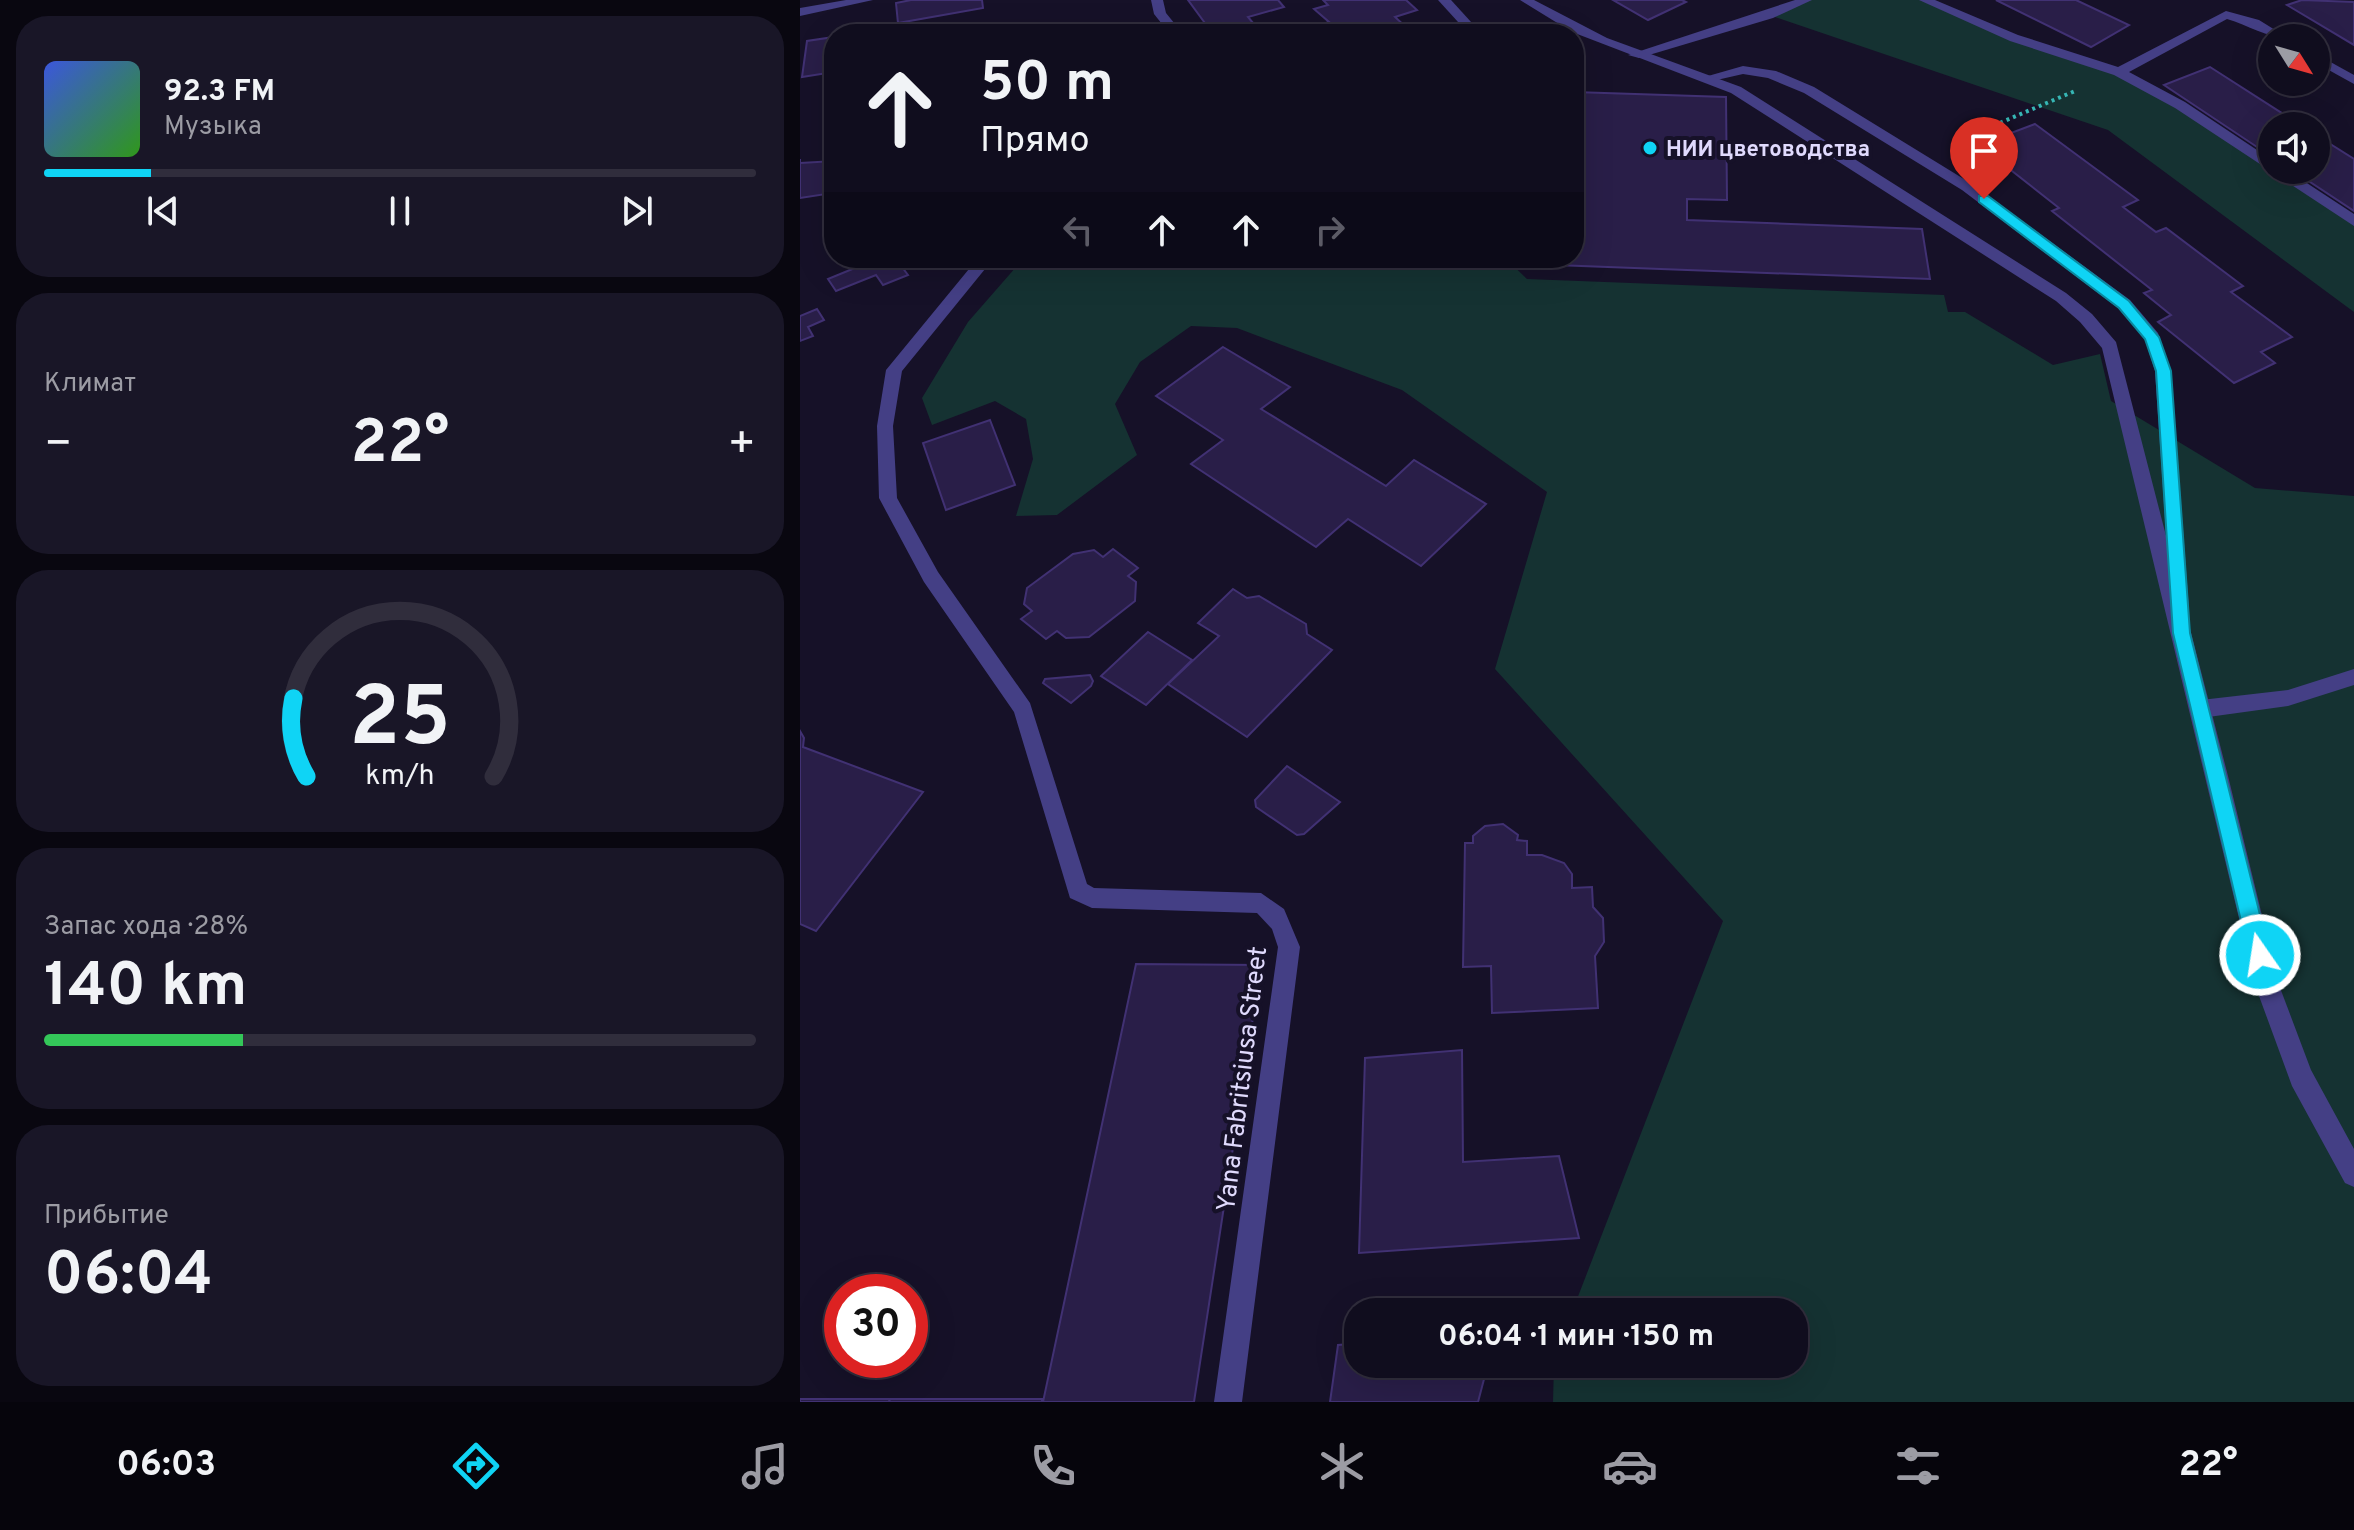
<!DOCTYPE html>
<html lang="ru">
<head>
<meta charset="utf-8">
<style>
	:root { --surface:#100d1e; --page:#191627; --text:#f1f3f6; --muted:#9c9ca4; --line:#302d3c; --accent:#0fd4f5 }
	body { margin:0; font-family:Overpass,sans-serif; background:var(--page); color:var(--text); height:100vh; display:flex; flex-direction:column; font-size:30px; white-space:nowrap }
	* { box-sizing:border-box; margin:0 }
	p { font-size:26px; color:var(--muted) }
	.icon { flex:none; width:44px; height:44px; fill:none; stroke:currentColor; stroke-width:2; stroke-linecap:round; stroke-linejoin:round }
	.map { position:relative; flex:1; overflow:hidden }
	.side { display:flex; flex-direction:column; gap:16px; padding:16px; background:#090710; width:800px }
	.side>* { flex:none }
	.banner { position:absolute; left:24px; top:24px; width:760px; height:244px; border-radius:32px; box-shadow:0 8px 32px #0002,0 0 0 2px var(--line); background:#100d1e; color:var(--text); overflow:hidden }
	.needle { width:52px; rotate:127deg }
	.buttons { position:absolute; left:1458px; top:24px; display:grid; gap:16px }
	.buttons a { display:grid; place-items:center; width:72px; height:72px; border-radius:50%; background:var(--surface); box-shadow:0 8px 32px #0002,0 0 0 2px var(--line); font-size:40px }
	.speed { position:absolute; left:24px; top:1274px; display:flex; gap:16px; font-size:40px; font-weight:700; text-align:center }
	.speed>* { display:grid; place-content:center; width:104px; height:104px; border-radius:50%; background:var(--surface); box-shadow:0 8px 32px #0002,0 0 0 2px var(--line); line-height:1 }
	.speed .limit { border:12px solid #d22; background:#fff; color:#111 }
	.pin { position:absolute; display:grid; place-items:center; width:68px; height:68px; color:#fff; margin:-82px -34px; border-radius:50% 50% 50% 0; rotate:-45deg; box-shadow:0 0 8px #0007 }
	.pin .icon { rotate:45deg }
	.me { position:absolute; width:88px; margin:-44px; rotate:347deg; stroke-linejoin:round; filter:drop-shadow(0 0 6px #0008) }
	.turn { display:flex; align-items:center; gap:28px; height:168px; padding:0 24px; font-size:36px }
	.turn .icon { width:104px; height:104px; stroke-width:2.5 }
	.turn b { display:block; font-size:56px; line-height:68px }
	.lanes { display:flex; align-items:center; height:76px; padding:0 24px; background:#0003; justify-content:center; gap:40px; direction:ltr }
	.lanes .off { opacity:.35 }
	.big { font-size:60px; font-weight:700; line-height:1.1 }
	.side .widget { flex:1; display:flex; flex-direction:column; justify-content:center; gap:12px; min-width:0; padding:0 28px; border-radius:32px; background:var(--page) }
	.side .dial { align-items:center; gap:0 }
	.dial svg { height:208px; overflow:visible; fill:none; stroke:var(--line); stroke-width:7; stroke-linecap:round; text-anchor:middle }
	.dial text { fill:var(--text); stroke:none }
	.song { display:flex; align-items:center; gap:24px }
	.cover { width:96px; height:96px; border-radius:12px; background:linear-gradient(135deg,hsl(230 70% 55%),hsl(110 70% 35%)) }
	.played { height:8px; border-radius:4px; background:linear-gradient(90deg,var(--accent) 15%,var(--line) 15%) }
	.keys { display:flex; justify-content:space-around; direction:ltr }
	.heat { display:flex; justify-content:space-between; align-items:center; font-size:44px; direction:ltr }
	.charge { height:12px; border-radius:6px; background:linear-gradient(90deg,#34c759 28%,var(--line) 0) }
	.trip { position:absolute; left:544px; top:1298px; width:464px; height:80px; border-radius:32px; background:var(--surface); box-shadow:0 8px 32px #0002,0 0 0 2px var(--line); font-weight:700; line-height:80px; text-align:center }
	.dock { display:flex; height:128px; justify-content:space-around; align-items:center; background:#06050c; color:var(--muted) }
	.dock .icon { width:56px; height:56px }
	.dock .on { color:var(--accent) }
	.dock b { font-size:36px; color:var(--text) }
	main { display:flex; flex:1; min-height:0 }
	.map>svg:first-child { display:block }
	.green { fill:#153232 }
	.building { fill:#291e48; stroke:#413173; stroke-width:2 }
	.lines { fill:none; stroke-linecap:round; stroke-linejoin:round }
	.path { stroke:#36b6b4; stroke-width:4; stroke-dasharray:3 4; stroke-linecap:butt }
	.lane { fill:#443f85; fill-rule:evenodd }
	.street { fill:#443f85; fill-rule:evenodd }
	.route { fill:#0fd4f5; stroke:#0a8a9f; stroke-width:2 }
	.poi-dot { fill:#0fd4f5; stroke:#161128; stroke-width:3 }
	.labels { text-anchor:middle; stroke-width:8; stroke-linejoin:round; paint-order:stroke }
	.far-poi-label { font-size:22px; font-weight:bold; fill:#e0dafd; stroke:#161128; text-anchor:start }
	.street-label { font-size:26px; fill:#e0dafd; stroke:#161128 }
</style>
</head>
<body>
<main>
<section class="side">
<div class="widget">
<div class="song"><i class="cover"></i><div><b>92.3 FM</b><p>Музыка</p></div></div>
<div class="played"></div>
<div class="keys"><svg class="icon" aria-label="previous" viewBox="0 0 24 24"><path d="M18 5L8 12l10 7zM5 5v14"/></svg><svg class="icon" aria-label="pause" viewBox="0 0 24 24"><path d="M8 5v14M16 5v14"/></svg><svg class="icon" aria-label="next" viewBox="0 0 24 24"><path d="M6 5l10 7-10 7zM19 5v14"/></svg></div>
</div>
<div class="widget"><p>Климат</p>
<div class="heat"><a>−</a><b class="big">22°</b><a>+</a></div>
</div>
<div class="widget dial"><svg viewBox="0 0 100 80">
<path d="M14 69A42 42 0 1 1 86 69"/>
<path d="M14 69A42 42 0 0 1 9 39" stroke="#0fd4f5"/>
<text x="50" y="56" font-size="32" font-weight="700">25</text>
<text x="50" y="72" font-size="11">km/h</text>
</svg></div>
<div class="widget"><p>Запас хода · 28%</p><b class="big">140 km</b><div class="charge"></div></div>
<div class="widget"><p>Прибытие</p><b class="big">06:04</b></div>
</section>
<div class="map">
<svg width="1554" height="1402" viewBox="0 0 1554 1402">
	<rect width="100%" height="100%" fill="#161128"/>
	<g class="green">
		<path d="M1006,0H1125L1214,38L1319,72L1554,221V312L1308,130L969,15Z"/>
		<path d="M224,258H705L727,279L1144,295L1148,312H1165L1253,365L1300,354L1311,401L1455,488L1554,496V1402H753L754,1364H994V1312H772L923,921L695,669L747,492L602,390L437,328L391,326L340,362L315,404L337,455L257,515L216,516L233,459L226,419L195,401L132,425L122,398L168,322Z"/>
	</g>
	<g class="building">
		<path d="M111,0H182L183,8L98,23L96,3Z"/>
		<path d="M388,0H478L484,7L448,17L458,29L440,34H413Z"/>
		<path d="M523,0H606L617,10L595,17L607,28L600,30L604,34H518L512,28L529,22L514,9L528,5Z"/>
		<path d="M813,0H882L886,2L848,20Z"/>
		<path d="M1196,0H1276L1329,25L1291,47Z"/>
		<path d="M1502,0L1554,2V45L1487,5Z"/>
		<path d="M34,37V72L2,77L7,41Z"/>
		<path d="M1410,67L1502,126H1472V157L1364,85Z"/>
		<path d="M774,92L926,97L927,200L887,199V220L1122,229L1130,279L729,264L730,258H774Z"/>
		<path d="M1235,124L1338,200L1323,207L1356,232L1366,228L1443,286L1431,292L1492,337L1461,352L1475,363L1434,383L1358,322L1371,315L1344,293L1352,290L1252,211L1259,208L1179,145Z"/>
		<path d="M1516,135L1554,159V211L1492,170H1516Z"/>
		<path d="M0,159V163L34,161L33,193L0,198Z"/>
		<path d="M63,258H124L102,267L108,275L83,285L76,275L36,291L28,279L67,263Z"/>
		<path d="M17,309L24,320L8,327L13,336L0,341V316Z"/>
		<path d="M423,347L490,387L461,409L586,486L614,460L686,504L621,566L548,519L516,547L391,464L423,440L356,396Z"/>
		<path d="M190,420L215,485L146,510L123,443Z"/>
		<path d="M313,549L338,568L328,576L336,582L335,601L289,637L266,638L257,631L246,639L221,619L232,611L224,604L227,588L273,554L294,550L303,557Z"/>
		<path d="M433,589L447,598L459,596L506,624L507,634L532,650L447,737L368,684L419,636L398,623Z"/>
		<path d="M348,632L392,660L346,705L301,676Z"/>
		<path d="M290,675L293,681L291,686L271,703L243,683L245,679Z"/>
		<path d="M0,731L4,738L3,747L123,792L16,931L0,924Z"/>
		<path d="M487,766L540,802L504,834L497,835L456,807L455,800Z"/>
		<path d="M703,824L718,835L717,840L727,841V855H742L764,863L772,874V888L792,887L793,907L803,918L804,942L795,956L798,1008L692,1013L691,966L663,967L665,843H673V836L685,826Z"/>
		<path d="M336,964L461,965L394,1402H243Z"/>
		<path d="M662,1050L663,1162L759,1156L779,1238L559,1253L565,1058Z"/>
		<path d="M554,1326H558V1364H688L678,1402H530L538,1345L551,1344Z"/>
		<path d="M0,1399H90L89,1402H0Z"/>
		<path d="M90,1399H242V1402H89Z"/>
	</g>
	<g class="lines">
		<path class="path" d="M1155,142L1275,91"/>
		<g class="lane">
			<path d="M46,0H73L0,16V8Z"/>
			<path d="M638,0H651L682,34H669Z"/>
			<path d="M995,0H1012L973,18L839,58L828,55Z"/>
			<path d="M1119,0H1135L1218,35L1318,67L1426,11L1459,20L1488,38C1467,38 1448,25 1427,19L1329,72L1385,102L1472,160V170H1487L1554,214V226L1375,108L1314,75L1210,41Z"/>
			<path d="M1516,54L1554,75V84L1516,63Z"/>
			<path d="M943,66L976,71L1014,87L1172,184L1330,300L1358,333L1371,371L1389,609L1387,614H1373L1371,609L1355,371L1345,339L1318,308L1162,190L1004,93L968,78L943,74L908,82L901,78Z"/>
			<path d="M1554,669V685L1488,706L1401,718L1394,715L1391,709L1394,703L1401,700L1488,690Z"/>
		</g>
		<g class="street">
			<path d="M351,0H363L366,13L383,34H370L354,14Z"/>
			<path d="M720,0H734L807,38L941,87L1266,293L1292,314L1316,342L1428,776L1479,985L1511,1070L1554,1149V1187L1545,1183L1492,1086L1455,985L1302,348L1280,322L1256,301L931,93L772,32Z"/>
			<path d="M178,258H194L102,371L93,426L97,498L138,572L230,703L287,884L294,888L461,893L484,909L500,947L442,1402H414L478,947L472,929L457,913L292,908L270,898L214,712L124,582L79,498L77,426L86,370Z"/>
		</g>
	</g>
	<path class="route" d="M1179,196H1188L1329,301L1359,337L1371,371L1390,633L1470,955L1467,962L1460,965L1452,962L1449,955L1373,633L1356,371L1345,339L1319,308L1179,202Z"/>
	<circle class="poi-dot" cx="850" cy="148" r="8"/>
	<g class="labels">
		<g class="far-poi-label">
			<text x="866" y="156">НИИ цветоводства</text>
		</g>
		<g class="street-label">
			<text transform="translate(441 1079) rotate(-83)" y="9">Yana Fabritsiusa Street</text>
		</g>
	</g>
</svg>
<div class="buttons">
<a><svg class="needle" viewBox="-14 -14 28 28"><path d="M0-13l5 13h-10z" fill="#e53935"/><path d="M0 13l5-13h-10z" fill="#9c9ca4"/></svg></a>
<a><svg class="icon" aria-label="sound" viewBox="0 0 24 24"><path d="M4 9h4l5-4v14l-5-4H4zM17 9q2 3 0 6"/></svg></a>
</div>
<div class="speed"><div class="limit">30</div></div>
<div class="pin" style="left:1184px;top:199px;background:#d93025"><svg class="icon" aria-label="arrive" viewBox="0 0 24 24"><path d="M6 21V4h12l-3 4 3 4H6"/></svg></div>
<svg class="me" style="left:1460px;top:955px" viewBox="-20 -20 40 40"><circle r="17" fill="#0fd4f5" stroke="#fff" stroke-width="3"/><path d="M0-11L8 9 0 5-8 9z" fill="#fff"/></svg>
<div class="trip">06:04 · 1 мин · 150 m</div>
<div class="banner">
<div class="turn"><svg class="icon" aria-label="ahead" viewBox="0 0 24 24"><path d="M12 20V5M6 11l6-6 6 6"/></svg><div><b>50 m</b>Прямо</div></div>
<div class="lanes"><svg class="icon off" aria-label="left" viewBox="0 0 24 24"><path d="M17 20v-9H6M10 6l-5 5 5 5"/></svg><svg class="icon" aria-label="ahead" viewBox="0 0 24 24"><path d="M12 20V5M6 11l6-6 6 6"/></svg><svg class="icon" aria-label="ahead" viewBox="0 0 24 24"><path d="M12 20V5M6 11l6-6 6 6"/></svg><svg class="icon off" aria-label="right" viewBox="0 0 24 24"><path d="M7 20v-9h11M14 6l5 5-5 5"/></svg></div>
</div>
</div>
</main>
<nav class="dock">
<b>06:03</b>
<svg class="icon on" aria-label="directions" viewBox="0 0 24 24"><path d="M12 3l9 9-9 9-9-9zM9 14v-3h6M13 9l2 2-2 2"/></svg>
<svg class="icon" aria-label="music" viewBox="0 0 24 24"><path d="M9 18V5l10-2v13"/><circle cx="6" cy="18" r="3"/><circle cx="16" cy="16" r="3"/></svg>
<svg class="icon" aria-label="phone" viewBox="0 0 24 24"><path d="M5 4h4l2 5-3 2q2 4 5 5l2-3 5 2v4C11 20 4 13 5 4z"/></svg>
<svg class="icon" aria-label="climate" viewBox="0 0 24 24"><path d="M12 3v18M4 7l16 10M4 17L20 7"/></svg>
<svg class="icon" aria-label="car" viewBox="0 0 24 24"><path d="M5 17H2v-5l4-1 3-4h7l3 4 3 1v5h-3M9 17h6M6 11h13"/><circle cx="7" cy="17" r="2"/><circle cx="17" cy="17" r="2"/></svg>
<svg class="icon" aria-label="filters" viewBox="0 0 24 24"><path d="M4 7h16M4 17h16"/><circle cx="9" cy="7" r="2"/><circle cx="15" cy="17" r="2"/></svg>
<b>22°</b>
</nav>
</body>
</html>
